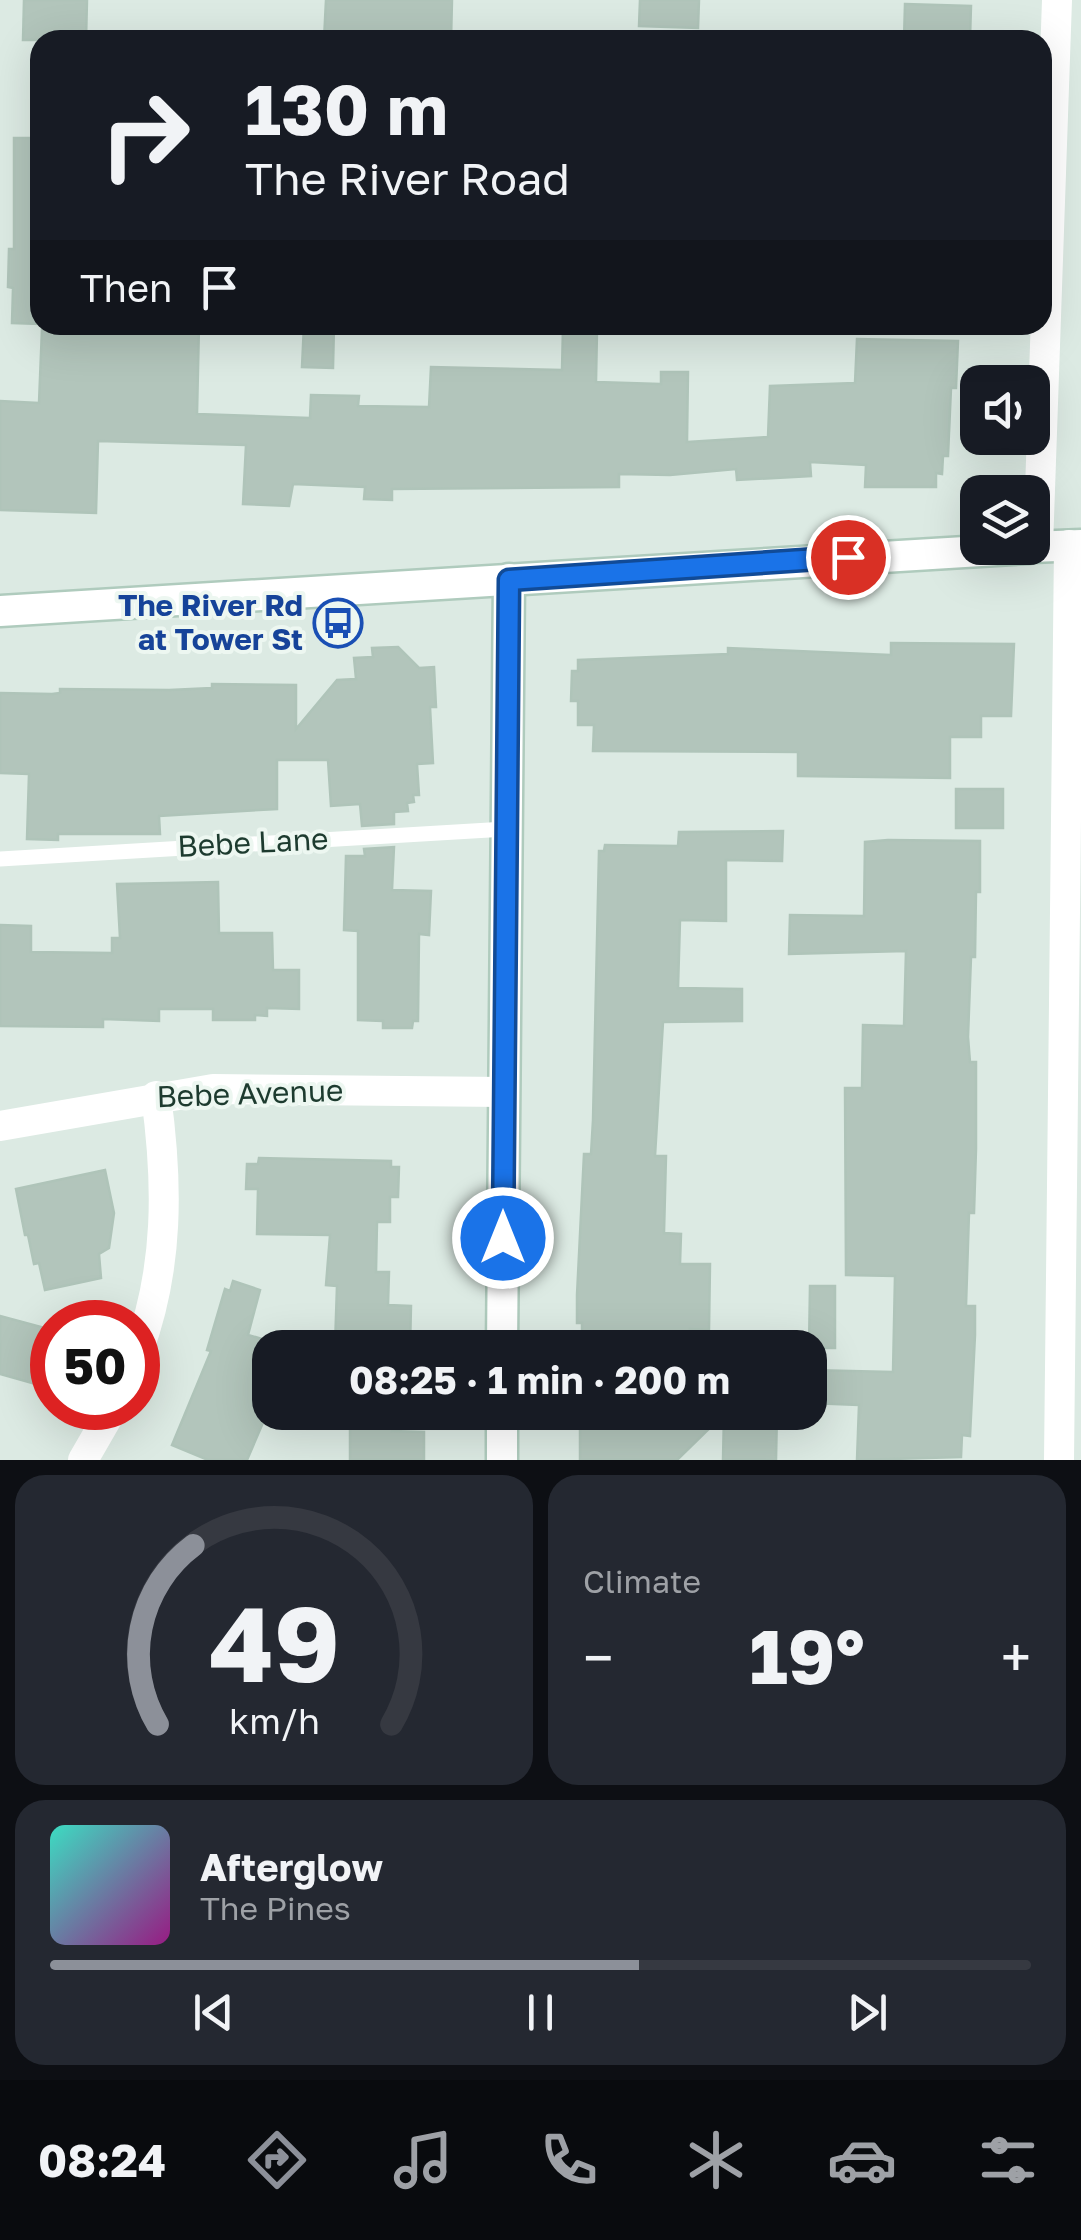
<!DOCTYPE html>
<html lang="en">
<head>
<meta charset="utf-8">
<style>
	:root { --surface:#171b24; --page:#242831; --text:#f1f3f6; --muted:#9ea1a6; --line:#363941; --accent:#8c9099 }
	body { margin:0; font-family:"Golos Text",sans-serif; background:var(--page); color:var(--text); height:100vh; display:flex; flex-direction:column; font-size:38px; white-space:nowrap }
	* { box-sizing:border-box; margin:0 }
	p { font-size:32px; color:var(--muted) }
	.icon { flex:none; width:55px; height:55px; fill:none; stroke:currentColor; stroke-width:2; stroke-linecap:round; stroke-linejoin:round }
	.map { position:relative; height:1460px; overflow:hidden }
	.details { display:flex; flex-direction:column; gap:15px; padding:15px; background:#0d0f14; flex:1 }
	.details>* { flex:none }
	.hud { position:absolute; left:30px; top:30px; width:1022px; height:305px; border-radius:30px; box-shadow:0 10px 40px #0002; background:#171b24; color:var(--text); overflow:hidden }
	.controls { position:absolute; left:960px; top:365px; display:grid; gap:20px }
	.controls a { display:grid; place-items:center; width:90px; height:90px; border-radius:20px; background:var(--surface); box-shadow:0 10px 40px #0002; font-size:50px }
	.speed { position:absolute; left:30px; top:1300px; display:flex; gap:20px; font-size:50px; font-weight:700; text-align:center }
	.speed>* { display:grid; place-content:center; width:130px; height:130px; border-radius:50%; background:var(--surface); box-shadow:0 10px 40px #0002; line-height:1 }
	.speed .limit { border:15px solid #d22; background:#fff; color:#111 }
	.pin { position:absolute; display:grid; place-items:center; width:85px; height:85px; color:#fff; margin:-42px; border:5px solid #fff; border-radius:50%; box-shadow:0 2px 10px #0007 }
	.me { position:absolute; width:110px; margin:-55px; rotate:0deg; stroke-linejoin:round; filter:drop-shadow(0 0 8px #0008) }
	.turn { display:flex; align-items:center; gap:35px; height:210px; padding:0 50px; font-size:45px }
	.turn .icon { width:130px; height:130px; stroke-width:2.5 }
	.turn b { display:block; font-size:70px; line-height:85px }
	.then { display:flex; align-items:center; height:95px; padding:0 50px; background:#0003; gap:20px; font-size:38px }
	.big { font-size:75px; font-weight:700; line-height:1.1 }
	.details .card { flex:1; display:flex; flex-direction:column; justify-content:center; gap:15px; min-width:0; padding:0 35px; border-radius:30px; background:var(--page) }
	.details .dial { align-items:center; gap:0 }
	.dial svg { height:260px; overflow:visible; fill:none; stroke:var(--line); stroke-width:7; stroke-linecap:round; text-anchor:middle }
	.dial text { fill:var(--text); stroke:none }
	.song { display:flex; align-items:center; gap:30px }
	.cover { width:120px; height:120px; border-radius:15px; background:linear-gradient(135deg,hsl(170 70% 55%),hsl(310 70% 35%)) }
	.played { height:10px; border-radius:5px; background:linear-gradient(90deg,var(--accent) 60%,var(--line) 60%) }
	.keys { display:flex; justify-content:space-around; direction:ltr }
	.heat { display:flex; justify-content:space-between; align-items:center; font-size:55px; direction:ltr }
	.details .tiles { flex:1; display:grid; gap:15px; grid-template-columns:1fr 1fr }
	.card:last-child { grid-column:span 2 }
	.trip { position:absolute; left:252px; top:1330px; width:575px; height:100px; border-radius:30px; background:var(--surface); box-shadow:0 10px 40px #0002; font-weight:700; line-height:100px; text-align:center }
	.menu { display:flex; height:160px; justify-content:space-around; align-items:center; background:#090b0e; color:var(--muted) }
	.menu .icon { width:70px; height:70px }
	.menu .on { color:var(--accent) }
	.menu b { font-size:45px; color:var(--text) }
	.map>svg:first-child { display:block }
	.building { fill:#b2c5bb; stroke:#afc4b9; stroke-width:2.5 }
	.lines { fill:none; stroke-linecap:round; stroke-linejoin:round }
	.secondary-casing { stroke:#afcbbd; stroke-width:35 }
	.lane { stroke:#fff; stroke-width:15 }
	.street { stroke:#fff; stroke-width:30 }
	.secondary { stroke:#fff; stroke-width:30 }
	.route-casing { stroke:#114b97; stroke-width:25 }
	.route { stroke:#1a73e8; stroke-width:18 }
	.labels { text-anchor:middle; stroke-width:8; stroke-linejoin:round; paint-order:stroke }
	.transit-label { font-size:30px; font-weight:bold; fill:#164399; stroke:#edf7f1; text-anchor:end }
	.street-label { font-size:30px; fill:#1d3b2f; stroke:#edf7f1 }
</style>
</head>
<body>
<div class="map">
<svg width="1081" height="1460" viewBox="0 0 1081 1460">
	<rect width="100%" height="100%" fill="#dceae3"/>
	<g class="building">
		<path d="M24,0H87L86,40H23Z"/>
		<path d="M326,0H452L451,40H324Z"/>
		<path d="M640,0H699L698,28L639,26Z"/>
		<path d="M905,4L971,6L970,38L904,40Z"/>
		<path d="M14,138H40V324L12,323L13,288L8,287L9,249H14Z"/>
		<path d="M113,325H199L197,414L310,418L311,395L359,396L358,406L429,407L431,367L562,370L563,327L587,328L597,330L596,382L661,384V372H688L687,442L768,437L770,386L855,383L857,339L958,341L956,388H951L948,456H943L942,474L936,473V487H865L866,465L810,462L811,476L737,480L736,469L670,475L619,474V487L392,489V500L364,499L365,487L293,484L289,506L243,504L246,445L98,441L96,513L0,510V401L39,403L42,329L112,331Z"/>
		<path d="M304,325H334L333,368L302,367Z"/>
		<path d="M891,643L1014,644L1011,716H981V737H950V778L798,776V752L593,751L594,725H578V701H571L572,671H578V660L728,654V648L891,655Z"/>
		<path d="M398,647L419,668L434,667L436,707H430L433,763L417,764L419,795H413L414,802L407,803L408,811L394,812V824L362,826L360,804L331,806L328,760H277V809L159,816L160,834H58V840L27,839L29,774L0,773V693L52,694L60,693V689L169,690L212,688V684L296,685V729L337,680L356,679L354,658L373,657L372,648Z"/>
		<rect x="956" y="789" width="47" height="39"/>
		<path d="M783,831L782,861L726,860V921L680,920L678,988L742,989V1021L663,1022L655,1156H666L664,1233L681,1234L680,1264H710L709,1330L690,1329V1348H582V1323H577V1295L584,1154H591L593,1120L599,851H604L605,845L678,846L679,832Z"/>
		<path d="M888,840L980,841V892H976L975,957H971L968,1037L970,1062H976V1149L974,1213H969L966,1306H975V1335L970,1436L962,1435L961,1457L857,1460L859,1405L810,1403V1370L893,1372L895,1276L846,1275L845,1088H862L863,1025L904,1026L906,951L789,954L790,915L864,916L865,842Z"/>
		<path d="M394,847L392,890L431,891L429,935L419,934L418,1021H413L412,1028H383V1021L358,1020V931L344,930L346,856H365L364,849Z"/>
		<path d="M218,882L219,933H272L273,970H299V1009L267,1008V1016L255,1015V1020H213V1009H159V1021L103,1019V1027L0,1026V925L31,926V952L112,953V938H120L117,884Z"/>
		<path d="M259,1158L391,1161V1167H399L398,1197H390V1222H377L376,1272H389L388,1305L411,1306L410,1348L335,1346L337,1286L326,1285L330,1235L257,1234L258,1189H246L247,1164H258Z"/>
		<path d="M105,1170L114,1213L109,1248L99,1254L101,1278L45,1290L39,1263L34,1264L28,1235H25L16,1189Z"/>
		<path d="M233,1281L260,1290L248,1335L266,1340L253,1384L269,1386L265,1418L247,1460H208L172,1445L211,1351L207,1350L225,1289L230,1291Z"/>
		<path d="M810,1286H835V1348H809Z"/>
		<path d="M0,1316L52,1330V1358L48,1374L43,1372L39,1385L0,1374Z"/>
		<path d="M661,1412H777L776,1460H723L724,1414L677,1460H580V1420L660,1421Z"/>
		<path d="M362,1422L393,1423L392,1431L424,1432V1460H350V1424Z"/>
	</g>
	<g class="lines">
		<g class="secondary-casing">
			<g id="secondary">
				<path d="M1032,547L1081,545"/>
				<path d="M0,611L1029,548"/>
				<path d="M502,1348L509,579"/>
				<path d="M502,1460V1412"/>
			</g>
		</g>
		<path class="lane" d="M0,859L506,829"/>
		<g class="street">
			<path d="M1038,547L1057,0"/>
			<path d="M0,1126L213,1089L503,1092"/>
			<path d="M138,1351C169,1268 168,1183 156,1096"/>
			<path d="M83,1460L113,1408"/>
			<path d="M1059,1460L1069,545"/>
		</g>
		<use href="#secondary" class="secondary"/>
	</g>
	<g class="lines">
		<g class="route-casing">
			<path id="route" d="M503,1238L509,580L848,557"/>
		</g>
		<use href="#route" class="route"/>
	</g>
	<defs>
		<g id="bus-ring" transform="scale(2.5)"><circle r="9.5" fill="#edf7f1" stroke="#1a4fb4" stroke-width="1.5"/><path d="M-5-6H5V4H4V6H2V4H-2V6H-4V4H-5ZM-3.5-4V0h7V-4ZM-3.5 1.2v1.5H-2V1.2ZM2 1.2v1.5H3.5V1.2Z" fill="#1a4fb4"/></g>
	</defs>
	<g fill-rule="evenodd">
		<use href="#bus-ring" x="338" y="623"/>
	</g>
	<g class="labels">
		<g class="transit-label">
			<text x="303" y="616">The River Rd<tspan x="303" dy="34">at Tower St</tspan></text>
		</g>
		<g class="street-label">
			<text transform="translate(253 843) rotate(-3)" y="10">Bebe Lane</text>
			<text transform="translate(250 1094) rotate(-2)" y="10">Bebe Avenue</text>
		</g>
	</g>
</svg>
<div class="controls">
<a><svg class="icon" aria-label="sound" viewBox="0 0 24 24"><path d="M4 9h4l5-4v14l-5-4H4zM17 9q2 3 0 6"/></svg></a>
<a><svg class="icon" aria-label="layers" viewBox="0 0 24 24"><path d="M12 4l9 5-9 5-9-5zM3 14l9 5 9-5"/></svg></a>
</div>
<div class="speed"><div class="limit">50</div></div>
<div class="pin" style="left:848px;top:557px;background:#d93025"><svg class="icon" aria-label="arrive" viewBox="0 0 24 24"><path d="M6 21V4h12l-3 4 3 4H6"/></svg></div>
<svg class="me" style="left:503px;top:1238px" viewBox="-20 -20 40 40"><circle r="17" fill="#1a73e8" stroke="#fff" stroke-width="3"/><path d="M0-11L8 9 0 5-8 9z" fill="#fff"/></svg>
<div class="trip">08:25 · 1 min · 200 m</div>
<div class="hud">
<div class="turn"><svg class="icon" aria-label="right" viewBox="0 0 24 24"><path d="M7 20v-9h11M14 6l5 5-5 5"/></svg><div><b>130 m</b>The River Road</div></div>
<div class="then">Then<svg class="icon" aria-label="arrive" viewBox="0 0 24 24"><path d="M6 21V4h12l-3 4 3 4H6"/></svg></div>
</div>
</div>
<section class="details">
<div class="tiles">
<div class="card dial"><svg viewBox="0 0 100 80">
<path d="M14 69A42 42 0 1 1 86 69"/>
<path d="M14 69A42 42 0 0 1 25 14" stroke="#8c9099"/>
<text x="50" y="56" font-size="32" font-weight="700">49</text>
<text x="50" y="72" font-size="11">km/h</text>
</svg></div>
<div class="card"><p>Climate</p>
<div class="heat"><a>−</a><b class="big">19°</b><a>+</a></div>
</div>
<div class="card">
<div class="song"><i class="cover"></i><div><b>Afterglow</b><p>The Pines</p></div></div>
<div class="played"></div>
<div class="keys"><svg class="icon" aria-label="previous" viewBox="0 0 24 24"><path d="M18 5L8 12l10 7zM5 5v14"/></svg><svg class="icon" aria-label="pause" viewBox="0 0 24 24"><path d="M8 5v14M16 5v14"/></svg><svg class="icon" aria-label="next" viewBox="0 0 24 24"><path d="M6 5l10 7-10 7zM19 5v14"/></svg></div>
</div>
</div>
</section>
<nav class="menu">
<b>08:24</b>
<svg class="icon on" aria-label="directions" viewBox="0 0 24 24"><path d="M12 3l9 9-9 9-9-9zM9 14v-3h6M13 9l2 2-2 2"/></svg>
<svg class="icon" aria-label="music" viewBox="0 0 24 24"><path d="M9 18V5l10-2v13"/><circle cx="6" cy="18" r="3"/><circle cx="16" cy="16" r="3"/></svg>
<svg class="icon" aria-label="phone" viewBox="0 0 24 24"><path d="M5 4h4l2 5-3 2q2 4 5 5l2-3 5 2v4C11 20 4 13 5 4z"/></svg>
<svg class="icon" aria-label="climate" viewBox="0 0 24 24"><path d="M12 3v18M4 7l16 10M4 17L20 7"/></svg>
<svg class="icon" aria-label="car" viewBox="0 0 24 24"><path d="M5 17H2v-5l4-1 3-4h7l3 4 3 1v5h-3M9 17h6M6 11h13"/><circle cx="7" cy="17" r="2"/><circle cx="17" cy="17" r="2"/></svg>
<svg class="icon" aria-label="filters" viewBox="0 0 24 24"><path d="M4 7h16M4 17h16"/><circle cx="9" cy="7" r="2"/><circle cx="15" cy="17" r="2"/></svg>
</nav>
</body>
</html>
